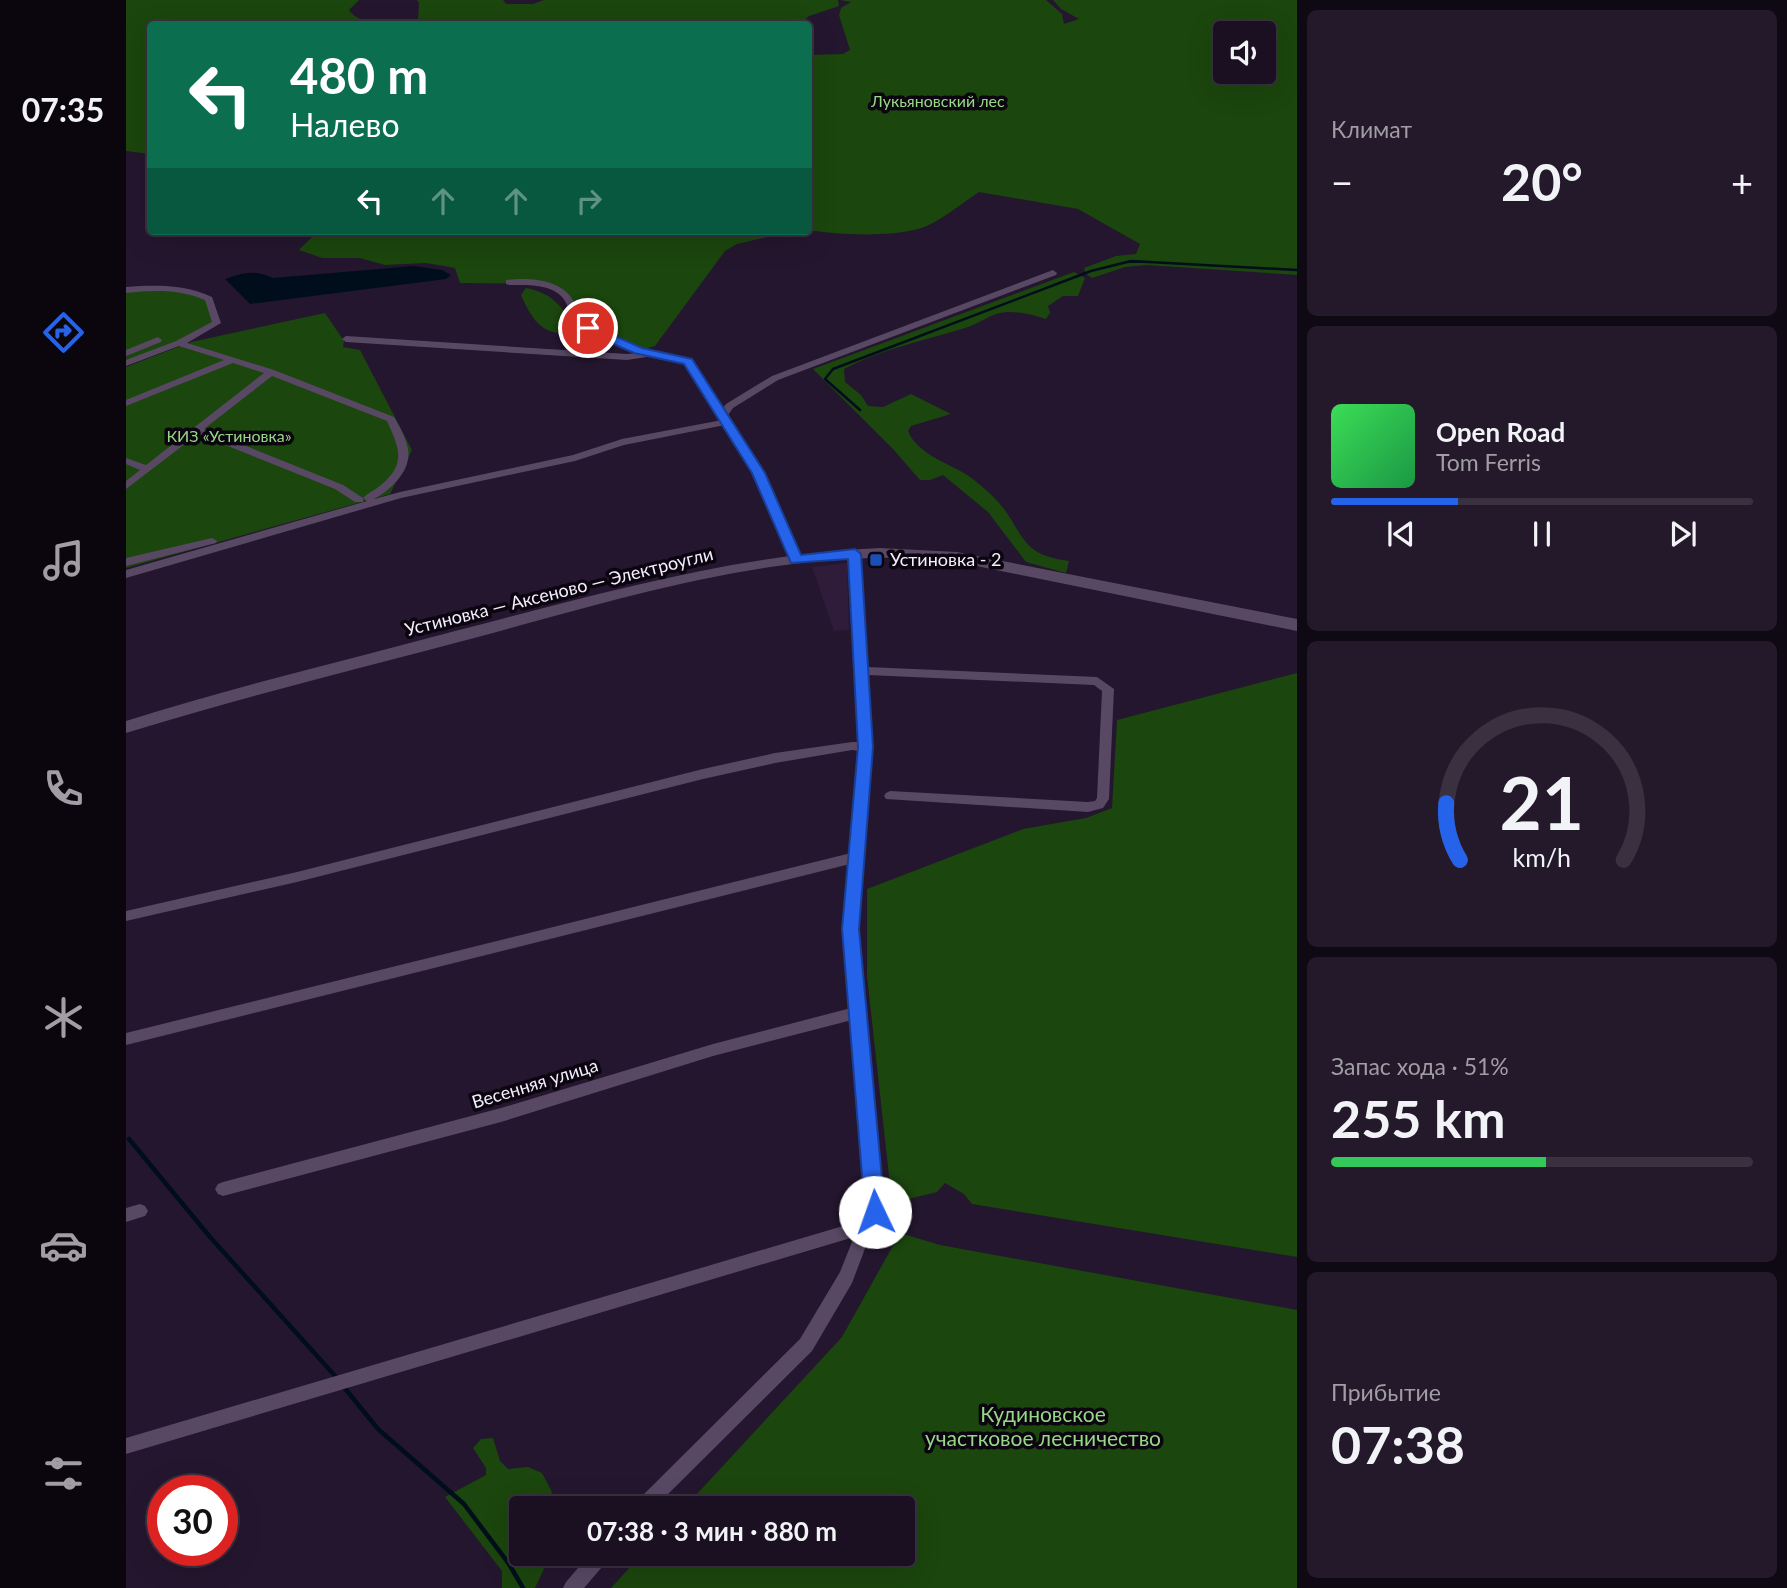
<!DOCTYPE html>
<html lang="ru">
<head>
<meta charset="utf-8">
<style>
	:root { --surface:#1b1022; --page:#24192a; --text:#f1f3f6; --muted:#a09da5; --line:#393040; --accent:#2563eb }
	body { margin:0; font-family:Lato,sans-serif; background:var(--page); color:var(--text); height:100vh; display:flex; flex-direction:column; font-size:26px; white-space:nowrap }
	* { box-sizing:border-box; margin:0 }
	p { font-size:23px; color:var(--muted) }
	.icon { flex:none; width:38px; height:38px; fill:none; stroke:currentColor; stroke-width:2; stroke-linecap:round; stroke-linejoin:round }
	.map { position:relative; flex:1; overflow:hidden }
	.side { display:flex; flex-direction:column; gap:10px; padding:10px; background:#0f0913; width:490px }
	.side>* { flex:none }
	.guide { position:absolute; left:21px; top:21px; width:665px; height:214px; border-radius:7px; box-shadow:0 7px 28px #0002,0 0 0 2px var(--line); background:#0b6e4f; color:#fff; overflow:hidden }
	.tools { position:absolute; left:1087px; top:21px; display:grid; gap:14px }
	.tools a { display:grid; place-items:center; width:63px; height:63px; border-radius:7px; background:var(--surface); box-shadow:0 7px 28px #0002,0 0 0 2px var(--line); font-size:35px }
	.speed { position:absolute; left:21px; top:1475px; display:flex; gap:14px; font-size:35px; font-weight:700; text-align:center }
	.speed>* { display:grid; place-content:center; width:91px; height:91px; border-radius:50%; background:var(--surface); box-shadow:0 7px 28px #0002,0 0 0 2px var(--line); line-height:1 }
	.speed .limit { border:10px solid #d22; background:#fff; color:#111 }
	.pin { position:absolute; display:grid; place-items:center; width:60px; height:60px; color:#fff; margin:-30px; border:4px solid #fff; border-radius:50%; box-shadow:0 2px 7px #0007 }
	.me { position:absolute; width:77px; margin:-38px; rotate:357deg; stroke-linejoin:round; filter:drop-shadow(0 0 5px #0008) }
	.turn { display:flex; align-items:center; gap:24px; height:147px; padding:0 28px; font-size:32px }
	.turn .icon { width:91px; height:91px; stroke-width:2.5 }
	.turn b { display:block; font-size:49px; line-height:60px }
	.lanes { display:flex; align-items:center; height:66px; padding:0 28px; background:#0003; justify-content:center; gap:35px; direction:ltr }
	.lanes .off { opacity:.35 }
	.big { font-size:52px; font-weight:700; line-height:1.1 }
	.side .widget { flex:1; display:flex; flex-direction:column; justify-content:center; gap:10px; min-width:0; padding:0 24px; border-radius:10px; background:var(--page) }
	.side .dial { align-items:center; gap:0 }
	.dial svg { height:182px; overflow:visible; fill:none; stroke:var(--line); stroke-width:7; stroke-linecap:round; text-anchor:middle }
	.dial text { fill:var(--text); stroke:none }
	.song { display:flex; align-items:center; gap:21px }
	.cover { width:84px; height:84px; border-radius:10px; background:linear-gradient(135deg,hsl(130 70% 55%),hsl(140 70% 35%)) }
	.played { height:7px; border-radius:4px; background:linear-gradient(90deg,var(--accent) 30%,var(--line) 30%) }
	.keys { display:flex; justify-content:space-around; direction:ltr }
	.heat { display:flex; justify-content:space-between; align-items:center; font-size:38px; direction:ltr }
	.charge { height:10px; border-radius:5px; background:linear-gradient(90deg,#34c759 51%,var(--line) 0) }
	.trip { position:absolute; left:383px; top:1496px; width:406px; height:70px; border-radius:7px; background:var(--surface); box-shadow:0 7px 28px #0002,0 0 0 2px var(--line); font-weight:700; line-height:70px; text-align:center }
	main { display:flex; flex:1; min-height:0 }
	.tab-bar { display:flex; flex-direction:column; width:126px; justify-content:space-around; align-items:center; background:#0b060e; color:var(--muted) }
	.tab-bar .icon { width:49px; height:49px }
	.tab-bar .current { color:var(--accent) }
	.tab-bar b { font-size:32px; color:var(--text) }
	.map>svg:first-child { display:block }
	.built { fill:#2e1c3a }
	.green { fill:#1b460d; fill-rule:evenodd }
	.water { fill:#000e1c }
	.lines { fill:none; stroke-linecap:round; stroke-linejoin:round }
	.stream-far2 { stroke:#000e1c; stroke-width:2 }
	.stream-far1 { stroke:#000e1c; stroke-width:2.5 }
	.stream { stroke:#000e1c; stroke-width:4.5 }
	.minor { fill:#584864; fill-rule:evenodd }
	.secondary { fill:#584864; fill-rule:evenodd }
	.route { fill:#2563eb; stroke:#184099; stroke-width:2 }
	.transit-dot { fill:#1a4fb4; stroke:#0a050f; stroke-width:2.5 }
	.labels { text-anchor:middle; stroke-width:7; stroke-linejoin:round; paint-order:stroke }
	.far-park-label { font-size:16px; fill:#97d886; stroke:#0a050f }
	.poi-label { font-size:18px; fill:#f5ecfd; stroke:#0a050f; text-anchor:start }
	.street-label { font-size:18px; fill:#f5ecfd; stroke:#0a050f }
	.near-park-label { font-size:21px; fill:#97d886; stroke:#0a050f }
</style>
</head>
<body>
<main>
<nav class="tab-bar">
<b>07:35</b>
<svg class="icon current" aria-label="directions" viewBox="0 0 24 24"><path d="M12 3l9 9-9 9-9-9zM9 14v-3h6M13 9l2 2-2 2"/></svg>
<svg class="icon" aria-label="music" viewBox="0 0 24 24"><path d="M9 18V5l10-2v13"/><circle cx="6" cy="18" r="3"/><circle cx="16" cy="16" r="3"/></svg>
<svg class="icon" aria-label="phone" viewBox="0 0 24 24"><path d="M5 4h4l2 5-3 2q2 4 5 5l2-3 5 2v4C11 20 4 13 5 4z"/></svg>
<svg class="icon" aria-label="climate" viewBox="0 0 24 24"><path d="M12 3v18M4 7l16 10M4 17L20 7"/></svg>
<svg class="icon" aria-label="car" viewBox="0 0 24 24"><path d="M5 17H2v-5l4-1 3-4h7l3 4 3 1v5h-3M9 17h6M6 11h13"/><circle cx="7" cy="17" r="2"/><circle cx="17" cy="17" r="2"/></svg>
<svg class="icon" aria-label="filters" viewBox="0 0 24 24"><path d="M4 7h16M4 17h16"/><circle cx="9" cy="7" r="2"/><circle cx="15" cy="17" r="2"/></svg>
</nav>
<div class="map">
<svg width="1171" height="1588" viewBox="0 0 1171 1588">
	<rect width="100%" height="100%" fill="#24162e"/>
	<path class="built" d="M721,563L723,630L708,631L686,567Z"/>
	<g class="green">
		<path d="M0,0H233L223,10C235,29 273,22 292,21L293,3L291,0H377L380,4H407L418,0H712L713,6L683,16L674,24H24V154L0,151Z"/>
		<path d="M714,0H920L936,14L938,24L953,19L935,9L927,0H1171V275L1020,265L999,267L966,278L960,274L958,268L990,256L1010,254L1014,244L952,209L853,192C836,203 810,225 792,229C761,237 713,235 683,230V55L717,54L724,50L713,15L715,8L725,2ZM1099,33H1138V72H1099Z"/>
		<path d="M192,231H668L611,244L599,251L529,346L512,351L462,328L442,298L416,284L334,283L329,268L300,263L259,265L234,258H196L173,250Z"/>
		<path d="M948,272L959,278L952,296H937L922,306L924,313L920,319C908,315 895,312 882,312C864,313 857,322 842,327C801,340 755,349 718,369L719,382L735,395L742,406L757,407L785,394L825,414L785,426L782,431C791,453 819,462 838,473C852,482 868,496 878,509C888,522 894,539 907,549C918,557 930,559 943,561L940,573L900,562L862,512L817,475L804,480H794L767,449L687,369Z"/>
		<path d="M36,287L83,299L91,323L53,343L0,363V291Z"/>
		<path d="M400,288C420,291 441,306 444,327L441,332C415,337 404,315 395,295Z"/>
		<path d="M199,313L218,341L217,347L234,350L286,450L264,494L0,568V367L65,342Z"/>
		<path d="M1171,673V1257L846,1204L838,1194L819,1183L811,1192L766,1203L741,976V889L897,829L960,818L986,808L991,720Z"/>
		<path d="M774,1233L814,1245L1171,1310V1588H485L516,1554H777V1508H558L716,1337Z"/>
		<path d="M367,1438L374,1461L382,1469L402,1467L416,1473L425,1490L429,1508H396V1554H425L409,1588H376V1571L319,1497L360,1475V1468L347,1448L355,1439Z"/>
	</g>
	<path class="water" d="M288,266L316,270L325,275L320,279L124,304L99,279C117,273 128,269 147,278Z"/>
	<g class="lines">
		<path class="stream-far2" d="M1000,262H1027"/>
		<path class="stream-far1" d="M734,410L699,379L707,369L965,271L1005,261L1171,270"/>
		<g class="stream">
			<path d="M3,1139L84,1237L210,1377"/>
			<path d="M217,1386L252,1429L338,1504L383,1564L397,1588"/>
		</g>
		<g class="minor">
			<path d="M927,270L931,273L930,275L652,380L607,408L602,415L638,473L675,560L674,563H666L665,560L628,473L599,425L498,445L449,461L275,498L0,578V570L241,501L237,498C242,493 249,490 255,485C281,463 273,448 261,421L146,376L78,429L217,485L237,498V502H229L209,489L72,434L0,489V481L14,470L0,464V458L20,465L138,373L107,363L0,406V400L98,360L53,346L0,366V360L50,341L86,322L79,300C53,289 28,290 0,293V287C30,285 58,284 86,297L95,323L61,343L148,370L268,417C274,427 280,438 282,449C286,470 265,490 248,499L274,492L447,455L496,439L596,420L559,364L527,356L501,360L220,342L216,339L220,336L501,354L514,353C494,347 471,340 454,328C446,322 444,313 441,305C432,283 403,285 383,285L380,284V280C402,277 437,279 448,302C453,311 453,319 462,325C492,345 531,352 565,360L597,408L600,404L646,376Z"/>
			<path d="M32,337L36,340L35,342L0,356V350Z"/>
			<path d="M86,538L91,541L90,543L0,566V558Z"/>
			<path d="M729,550L734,554L741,667L971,677L988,689L983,799L977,808L962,812L760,799L758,796L760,793L764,791L962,802L969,801L971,798L976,691L968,685L742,675L746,747L732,929L757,1212L746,1230L726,1283L686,1351L528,1508H507L510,1502L674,1339L714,1272L728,1237L0,1454V1438L717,1226L735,1220L741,1210L726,1020L587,1056L375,1122L97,1196L92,1194L89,1189L92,1184L97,1182L375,1108L587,1044L725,1008L718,929L724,864L0,1045V1033L725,853L734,751L726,750L649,763L577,779L171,882L0,921V911L171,872L577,769L649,753L726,742H734L724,554Z"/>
			<path d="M14,1204L19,1206L22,1211L19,1216L0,1222V1208Z"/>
			<path d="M464,1554H485L482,1560L458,1588H437L440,1582Z"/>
		</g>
		<path class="secondary" d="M754,548L831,552L1171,619V631L831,562C674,542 503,596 352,637C235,668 117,697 0,733V721C110,686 222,660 333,630C472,594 611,554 754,548Z"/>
	</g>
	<path class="route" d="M458,326H466L516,348L566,359L639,473L675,555L729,549L735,554L747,747L733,929L759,1212L756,1218L749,1221L742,1218L739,1212L716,929L732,747L722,559L665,563L626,473L558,364L508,353L458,331Z"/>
	<rect class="transit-dot" x="743" y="553" width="14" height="14" rx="3.5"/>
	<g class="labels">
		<g class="far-park-label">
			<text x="812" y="107">Лукьяновский лес</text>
			<text x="103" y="442">КИЗ «Устиновка»</text>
		</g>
		<g class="poi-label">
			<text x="764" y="566">Устиновка - 2</text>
		</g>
		<g class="street-label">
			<text transform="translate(433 592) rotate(-14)" y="6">Устиновка — Аксеново — Электроугли</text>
			<text transform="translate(409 1084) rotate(-17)" y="6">Весенняя улица</text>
		</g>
		<g class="near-park-label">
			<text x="917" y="1422">Кудиновское<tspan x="917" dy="24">участковое лесничество</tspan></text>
		</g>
	</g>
</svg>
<div class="tools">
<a><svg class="icon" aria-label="sound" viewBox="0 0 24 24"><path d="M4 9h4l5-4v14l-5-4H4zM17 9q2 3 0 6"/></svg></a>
</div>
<div class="speed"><div class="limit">30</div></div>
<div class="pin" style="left:462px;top:328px;background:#d93025"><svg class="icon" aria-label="arrive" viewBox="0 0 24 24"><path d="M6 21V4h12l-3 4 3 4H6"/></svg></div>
<svg class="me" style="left:749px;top:1212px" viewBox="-20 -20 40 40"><circle r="19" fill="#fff"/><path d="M0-13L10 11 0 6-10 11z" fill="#2563eb"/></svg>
<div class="trip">07:38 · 3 мин · 880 m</div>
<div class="guide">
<div class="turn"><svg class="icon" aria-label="left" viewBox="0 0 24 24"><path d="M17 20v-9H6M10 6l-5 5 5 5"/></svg><div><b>480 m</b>Налево</div></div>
<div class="lanes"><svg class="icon" aria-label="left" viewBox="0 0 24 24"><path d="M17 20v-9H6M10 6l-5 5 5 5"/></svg><svg class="icon off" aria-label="ahead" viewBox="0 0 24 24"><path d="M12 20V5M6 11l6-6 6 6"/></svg><svg class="icon off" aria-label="ahead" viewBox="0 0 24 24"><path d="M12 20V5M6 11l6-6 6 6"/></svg><svg class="icon off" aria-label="right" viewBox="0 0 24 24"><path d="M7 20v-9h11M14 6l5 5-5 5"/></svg></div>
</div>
</div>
<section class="side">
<div class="widget"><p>Климат</p>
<div class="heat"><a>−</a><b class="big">20°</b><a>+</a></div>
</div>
<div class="widget">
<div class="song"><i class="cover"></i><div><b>Open Road</b><p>Tom Ferris</p></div></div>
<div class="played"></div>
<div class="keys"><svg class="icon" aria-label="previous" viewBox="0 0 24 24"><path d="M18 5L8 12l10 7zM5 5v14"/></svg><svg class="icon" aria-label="pause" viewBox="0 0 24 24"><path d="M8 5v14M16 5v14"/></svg><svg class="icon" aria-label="next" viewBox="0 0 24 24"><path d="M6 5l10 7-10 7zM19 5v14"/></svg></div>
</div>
<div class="widget dial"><svg viewBox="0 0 100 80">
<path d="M14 69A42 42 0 1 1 86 69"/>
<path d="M14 69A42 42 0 0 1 8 44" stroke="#2563eb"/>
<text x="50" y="56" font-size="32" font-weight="700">21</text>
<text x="50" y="72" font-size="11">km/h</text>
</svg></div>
<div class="widget"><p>Запас хода · 51%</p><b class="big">255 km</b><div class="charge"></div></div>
<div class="widget"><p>Прибытие</p><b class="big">07:38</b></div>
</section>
</main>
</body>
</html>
